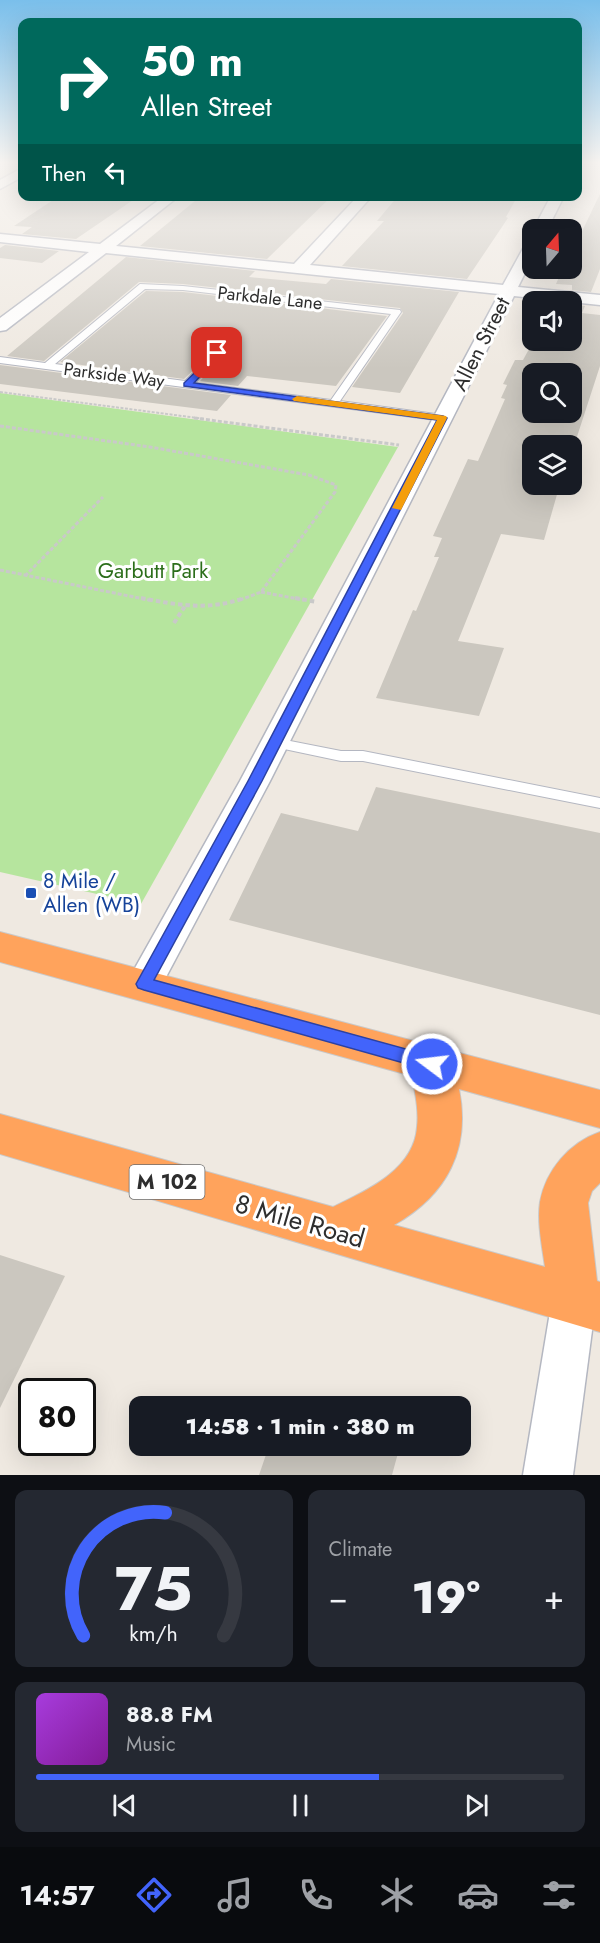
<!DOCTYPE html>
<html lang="en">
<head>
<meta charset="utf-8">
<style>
	:root { --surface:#171b24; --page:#242831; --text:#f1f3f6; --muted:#9ea1a6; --line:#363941; --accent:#4264fb }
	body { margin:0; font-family:Jost,sans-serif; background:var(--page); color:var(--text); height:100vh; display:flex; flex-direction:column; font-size:22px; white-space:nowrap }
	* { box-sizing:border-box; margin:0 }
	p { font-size:20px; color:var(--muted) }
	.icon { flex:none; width:33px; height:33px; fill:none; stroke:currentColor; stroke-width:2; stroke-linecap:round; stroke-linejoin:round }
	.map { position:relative; height:1475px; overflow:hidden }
	.sheet { display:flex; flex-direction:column; gap:15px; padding:15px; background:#0d0f14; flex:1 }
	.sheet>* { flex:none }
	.guide { position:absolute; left:18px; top:18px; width:564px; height:183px; border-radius:12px; box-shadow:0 6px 24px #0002; background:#00695c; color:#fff; overflow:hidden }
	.needle { width:39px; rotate:19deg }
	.controls { position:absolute; left:522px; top:219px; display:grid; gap:12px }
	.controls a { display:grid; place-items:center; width:60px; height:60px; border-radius:12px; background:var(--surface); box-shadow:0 6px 24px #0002; font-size:30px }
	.speed { position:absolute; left:18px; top:1378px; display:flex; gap:12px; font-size:30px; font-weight:700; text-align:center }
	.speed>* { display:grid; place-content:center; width:78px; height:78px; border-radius:50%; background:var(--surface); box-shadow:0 6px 24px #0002; line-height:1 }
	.speed .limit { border:3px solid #111; border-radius:9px; background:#fff; color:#111 }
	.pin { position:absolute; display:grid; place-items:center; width:51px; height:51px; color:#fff; margin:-26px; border-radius:12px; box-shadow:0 3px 9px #0006 }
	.me { position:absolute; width:66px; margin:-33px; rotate:285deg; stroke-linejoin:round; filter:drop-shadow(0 0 4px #0008) }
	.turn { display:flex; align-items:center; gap:21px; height:126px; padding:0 24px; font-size:27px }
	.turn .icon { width:78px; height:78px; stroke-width:2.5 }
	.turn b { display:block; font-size:42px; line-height:51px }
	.then { display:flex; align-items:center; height:57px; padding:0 24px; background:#0003; gap:12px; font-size:22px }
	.big { font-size:45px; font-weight:800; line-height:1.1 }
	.sheet .card { flex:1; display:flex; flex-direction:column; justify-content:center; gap:9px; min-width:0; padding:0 21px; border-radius:12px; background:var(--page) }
	.sheet .dial { align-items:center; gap:0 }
	.dial svg { height:156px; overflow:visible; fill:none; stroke:var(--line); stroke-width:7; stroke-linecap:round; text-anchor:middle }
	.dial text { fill:var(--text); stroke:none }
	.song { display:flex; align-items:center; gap:18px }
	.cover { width:72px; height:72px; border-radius:9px; background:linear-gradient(135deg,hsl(280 70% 55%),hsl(290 70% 35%)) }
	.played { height:6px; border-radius:3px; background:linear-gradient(90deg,var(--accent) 65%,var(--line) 65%) }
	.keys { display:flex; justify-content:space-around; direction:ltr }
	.heat { display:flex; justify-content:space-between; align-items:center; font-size:33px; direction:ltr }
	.sheet .tiles { flex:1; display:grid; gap:15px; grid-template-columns:1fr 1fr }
	.card:last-child { grid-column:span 2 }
	.trip { position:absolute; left:129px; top:1396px; width:342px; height:60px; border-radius:12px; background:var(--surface); box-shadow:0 6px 24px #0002; font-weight:800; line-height:60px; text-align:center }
	.menu { display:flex; height:96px; justify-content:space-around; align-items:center; background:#090b0e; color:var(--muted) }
	.menu .icon { width:42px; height:42px }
	.menu .selected { color:var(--accent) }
	.menu b { font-size:27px; color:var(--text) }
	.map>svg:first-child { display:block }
	.green { fill:#b6e59e }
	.building { fill:#cbc7bf; fill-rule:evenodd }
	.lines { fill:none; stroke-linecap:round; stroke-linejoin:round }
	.lane-casing { stroke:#b4b7c1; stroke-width:2 }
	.street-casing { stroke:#b4b7c1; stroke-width:3 }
	.highway-casing { stroke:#c9c9c9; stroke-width:2 }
	.path-far2 { stroke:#c9c9c9; stroke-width:2; stroke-dasharray:3 1.5; stroke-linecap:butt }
	.path-far1 { stroke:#c9c9c9; stroke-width:3; stroke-dasharray:4 2; stroke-linecap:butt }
	.path { stroke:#c9c9c9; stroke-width:4; stroke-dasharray:4.5 3; stroke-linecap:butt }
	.lane { fill:#fff; fill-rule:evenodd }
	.street { fill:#fff; fill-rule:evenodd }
	.highway { fill:#ffa35c; fill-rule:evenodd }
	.route { fill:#4264fb; stroke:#2b41a3; stroke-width:1.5 }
	.slow { fill:#f59e0b }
	.transit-dot { fill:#1a4fb4; stroke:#fff; stroke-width:2 }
	.labels { text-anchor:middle; stroke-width:6; stroke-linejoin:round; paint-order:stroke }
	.far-street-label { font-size:18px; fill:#2e2e2e; stroke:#fff }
	.shield { fill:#fff; stroke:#6d6d6d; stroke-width:1.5 }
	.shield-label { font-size:20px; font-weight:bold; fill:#2e2e2e }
	.street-label { font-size:21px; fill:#2e2e2e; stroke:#fff }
	.park-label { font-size:21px; fill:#2c6e1b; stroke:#fff }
	.transit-label { font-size:21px; fill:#164399; stroke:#fff; text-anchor:start }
	.near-street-label { font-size:26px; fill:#2e2e2e; stroke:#fff }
</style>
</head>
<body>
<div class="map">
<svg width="600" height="1475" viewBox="0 0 600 1475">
	<rect width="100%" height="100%" fill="#efe9e1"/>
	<path class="green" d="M0,393L398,447L141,904L0,872Z"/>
	<g class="building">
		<path d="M600,194V269L591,292L572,290V285L556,284L563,268H572V252Z"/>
		<path d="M59,196H139L76,239L22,234L32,227L14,226Z"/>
		<path d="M201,196H332L267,259L140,246Z"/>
		<path d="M398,196H488L516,199L506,217L508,218L467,279L342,266L384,221H377Z"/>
		<path d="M5,245L59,251L42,263L0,258V248Z"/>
		<path d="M126,257L255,271L249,277L326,284L331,279L459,292L400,393L352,387L403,313L400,308L183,284L139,282L44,361L7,356Z"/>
		<path d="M146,291L183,292L387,316L336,386L247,376L238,386L200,381L224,355L223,351L217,348L184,379L60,362Z"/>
		<path d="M572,304L585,306L582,313L600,315V366L572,452V446H532V484H560L544,540L501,534L458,641L504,648L479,716L376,698L413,610L416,611L439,557H434L442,538L433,536L468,459L478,461L505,399L501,398L507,385L503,384L515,360H523L534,340H572ZM532,374H572V412H532Z"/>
		<path d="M0,365L231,395L217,411L0,384Z"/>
		<path d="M376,787L600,833V1015L229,920L281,813L358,831Z"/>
		<path d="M0,1255L65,1276L0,1408Z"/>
		<path d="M269,1446H376L398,1453L392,1475H259Z"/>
	</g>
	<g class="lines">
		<g class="lane-casing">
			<g id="lane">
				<path d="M140,284L183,286L400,310L401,312L340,401L443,415L448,418L443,421L0,363V357L45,363ZM145,289L183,290L391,314L331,400L195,383L222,353L217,350L185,381L55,364Z"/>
				<path d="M275,738L341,751H363L600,798V808L363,761H341L270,746L267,743L270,740Z"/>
			</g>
		</g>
		<g class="street-casing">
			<g id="street">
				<path d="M22,168V177L0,189V180Z"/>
				<path d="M164,196H179L116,246L294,264L358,196H372L310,265L503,285L525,245L532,241V259L518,287L600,295V305L514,296L270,781L157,994L144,998L131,994L126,984L240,781L499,294L106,253L6,330L0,331V318L89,252L0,242V234L100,244Z"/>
				<path d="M551,196H564L547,230H533Z"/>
				<path d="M574,1279L590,1285L596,1300L573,1475H523L552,1300L558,1285Z"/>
			</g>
		</g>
		<g class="highway-casing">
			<path id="highway" d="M0,932L600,1090V1128L459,1089C471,1149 447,1195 394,1225L545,1267C542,1246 537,1222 540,1202C546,1170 569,1143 600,1132V1183L592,1191L588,1203L597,1281L600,1282V1332L0,1154V1114L333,1207C366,1191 414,1170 417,1127C419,1110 415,1093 412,1076L0,962Z"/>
		</g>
		<path class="path-far2" d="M0,392L205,419"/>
		<g class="path-far1">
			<path d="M194,418L399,445"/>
			<path d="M0,426L150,447L309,475L336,485L335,492L261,592L240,600"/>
			<path d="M0,570L149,600"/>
			<path d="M25,576L103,497"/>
			<path d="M261,592L304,600"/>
		</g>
		<g class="path">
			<path d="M141,598C177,605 209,611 244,598"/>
			<path d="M295,598L317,602"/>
			<path d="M174,623L185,606"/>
		</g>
		<use href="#lane" class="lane"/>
		<use href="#street" class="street"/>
		<use href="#highway" class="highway"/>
	</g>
	<linearGradient id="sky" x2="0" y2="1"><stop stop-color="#7abfeb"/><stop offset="0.44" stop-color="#f8f5f2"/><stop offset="1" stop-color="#f8f5f2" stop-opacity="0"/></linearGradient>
	<rect width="600" height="369" fill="url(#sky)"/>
	<path class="route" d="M217,351L221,353L220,355L194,383L443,416L447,418L262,781L154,980L439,1058L441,1064L439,1069L432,1071L144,990L138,988L136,984L248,781L437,420L184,386V383Z"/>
	<path class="slow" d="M297,396L446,416L447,418L401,510L392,508L437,420L294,401L292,399Z"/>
	<rect class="transit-dot" x="25" y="887" width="12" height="12" rx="3"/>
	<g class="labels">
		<g class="far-street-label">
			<text transform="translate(270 298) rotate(6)" y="6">Parkdale Lane</text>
			<text transform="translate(114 375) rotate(7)" y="6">Parkside Way</text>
		</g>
		<rect class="shield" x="129.5" y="1165" width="75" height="34" rx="4.5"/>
		<g class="shield-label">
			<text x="167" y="1189">M 102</text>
		</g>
		<g class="street-label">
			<text transform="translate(481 344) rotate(-63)" y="7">Allen Street</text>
		</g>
		<g class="park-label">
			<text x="153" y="578">Garbutt Park</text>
		</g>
		<g class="transit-label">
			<text x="43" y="888">8 Mile /<tspan x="43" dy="24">Allen (WB)</tspan></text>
		</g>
		<g class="near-street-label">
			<text transform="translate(300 1221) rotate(16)" y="9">8 Mile Road</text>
		</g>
	</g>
</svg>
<div class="controls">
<a><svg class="needle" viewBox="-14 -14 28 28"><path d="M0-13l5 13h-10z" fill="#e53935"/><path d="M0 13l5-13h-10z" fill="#9ea1a6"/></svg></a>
<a><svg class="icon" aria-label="sound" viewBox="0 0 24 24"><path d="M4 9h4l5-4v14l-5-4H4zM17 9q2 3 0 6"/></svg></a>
<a><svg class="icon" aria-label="search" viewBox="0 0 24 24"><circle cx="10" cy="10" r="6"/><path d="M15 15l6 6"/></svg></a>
<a><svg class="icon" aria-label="layers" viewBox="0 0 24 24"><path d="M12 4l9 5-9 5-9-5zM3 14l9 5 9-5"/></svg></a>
</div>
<div class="speed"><div class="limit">80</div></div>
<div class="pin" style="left:217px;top:353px;background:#d93025"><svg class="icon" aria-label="arrive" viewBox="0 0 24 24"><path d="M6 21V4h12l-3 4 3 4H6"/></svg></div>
<svg class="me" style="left:432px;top:1064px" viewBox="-20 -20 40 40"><circle r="17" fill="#4264fb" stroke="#fff" stroke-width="3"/><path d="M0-11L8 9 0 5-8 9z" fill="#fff"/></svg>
<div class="trip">14:58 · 1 min · 380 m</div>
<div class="guide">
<div class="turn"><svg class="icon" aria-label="right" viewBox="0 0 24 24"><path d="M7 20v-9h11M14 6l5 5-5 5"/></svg><div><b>50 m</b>Allen Street</div></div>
<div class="then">Then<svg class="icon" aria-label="left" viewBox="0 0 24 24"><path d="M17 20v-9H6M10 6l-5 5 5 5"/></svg></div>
</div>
</div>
<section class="sheet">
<div class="tiles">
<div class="card dial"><svg viewBox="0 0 100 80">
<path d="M14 69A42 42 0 1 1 86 69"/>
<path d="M14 69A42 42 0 0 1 56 6" stroke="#4264fb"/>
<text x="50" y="56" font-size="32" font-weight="700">75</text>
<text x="50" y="72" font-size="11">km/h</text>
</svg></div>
<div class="card"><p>Climate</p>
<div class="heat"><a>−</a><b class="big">19°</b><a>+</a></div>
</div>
<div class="card">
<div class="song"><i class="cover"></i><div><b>88.8 FM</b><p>Music</p></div></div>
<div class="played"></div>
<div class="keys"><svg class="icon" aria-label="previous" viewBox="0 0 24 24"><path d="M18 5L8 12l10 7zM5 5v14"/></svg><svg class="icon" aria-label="pause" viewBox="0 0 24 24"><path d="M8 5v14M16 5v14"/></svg><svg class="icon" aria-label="next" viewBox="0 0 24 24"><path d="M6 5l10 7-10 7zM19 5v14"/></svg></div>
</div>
</div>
</section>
<nav class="menu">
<b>14:57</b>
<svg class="icon selected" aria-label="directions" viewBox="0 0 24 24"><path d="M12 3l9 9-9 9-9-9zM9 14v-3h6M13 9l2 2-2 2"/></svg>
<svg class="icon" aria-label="music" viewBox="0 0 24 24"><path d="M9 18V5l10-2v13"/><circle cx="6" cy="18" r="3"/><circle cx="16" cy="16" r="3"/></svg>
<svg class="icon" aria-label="phone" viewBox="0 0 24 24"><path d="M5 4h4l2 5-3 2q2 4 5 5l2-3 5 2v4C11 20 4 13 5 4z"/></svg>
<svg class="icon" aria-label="climate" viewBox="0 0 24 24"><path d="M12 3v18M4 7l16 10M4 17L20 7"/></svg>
<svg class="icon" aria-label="car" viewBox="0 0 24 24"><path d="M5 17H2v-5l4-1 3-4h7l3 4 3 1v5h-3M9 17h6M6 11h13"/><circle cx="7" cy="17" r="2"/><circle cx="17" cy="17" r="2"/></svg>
<svg class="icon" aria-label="filters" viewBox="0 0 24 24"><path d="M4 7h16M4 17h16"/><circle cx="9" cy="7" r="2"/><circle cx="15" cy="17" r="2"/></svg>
</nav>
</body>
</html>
